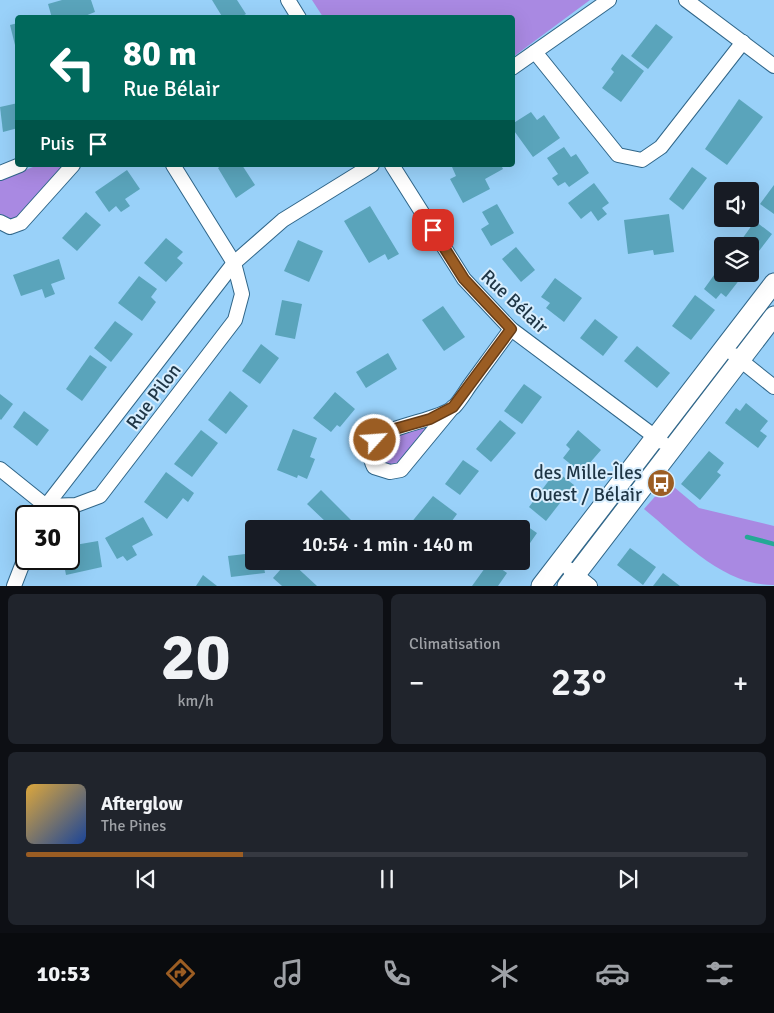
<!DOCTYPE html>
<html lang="fr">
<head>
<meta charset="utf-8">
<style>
	:root { --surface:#171b24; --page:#20242c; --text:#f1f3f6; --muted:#9ea1a6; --line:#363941; --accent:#9b5d23 }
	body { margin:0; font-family:Signika,sans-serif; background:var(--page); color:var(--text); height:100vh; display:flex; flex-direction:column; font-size:19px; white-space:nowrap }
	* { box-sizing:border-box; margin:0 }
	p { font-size:16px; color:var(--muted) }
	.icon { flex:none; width:28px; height:28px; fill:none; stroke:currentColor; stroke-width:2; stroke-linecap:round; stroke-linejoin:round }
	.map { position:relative; height:586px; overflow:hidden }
	.side { display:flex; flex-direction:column; gap:8px; padding:8px; background:#0d0f14; flex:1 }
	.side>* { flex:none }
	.banner { position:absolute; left:15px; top:15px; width:500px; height:152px; border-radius:5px; box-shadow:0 5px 20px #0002; background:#00695c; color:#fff; overflow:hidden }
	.tools { position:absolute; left:714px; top:182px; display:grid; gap:10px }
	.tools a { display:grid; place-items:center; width:45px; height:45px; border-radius:5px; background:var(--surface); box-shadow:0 5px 20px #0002; font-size:25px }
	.speed { position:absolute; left:15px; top:505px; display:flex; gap:10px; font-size:25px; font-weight:700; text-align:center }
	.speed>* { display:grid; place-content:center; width:65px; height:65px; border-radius:50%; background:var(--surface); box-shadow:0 5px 20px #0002; line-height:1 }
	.speed .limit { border:2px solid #111; border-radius:8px; background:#fff; color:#111 }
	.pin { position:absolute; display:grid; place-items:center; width:42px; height:42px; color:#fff; margin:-21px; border-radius:10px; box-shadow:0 2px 8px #0006 }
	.me { position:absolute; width:55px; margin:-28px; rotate:64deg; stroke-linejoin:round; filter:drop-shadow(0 0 4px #0008) }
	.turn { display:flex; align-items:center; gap:18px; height:105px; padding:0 25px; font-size:22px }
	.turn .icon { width:65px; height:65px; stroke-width:2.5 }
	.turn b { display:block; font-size:35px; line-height:42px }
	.then { display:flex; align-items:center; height:48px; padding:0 25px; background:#0003; gap:10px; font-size:19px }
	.big { font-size:38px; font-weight:600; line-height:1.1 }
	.side .widget { flex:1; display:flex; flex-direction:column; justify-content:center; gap:8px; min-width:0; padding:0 18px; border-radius:8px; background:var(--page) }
	.side .dial { align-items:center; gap:0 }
	.dial b { font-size:65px; line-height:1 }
	.song { display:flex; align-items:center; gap:15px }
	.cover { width:60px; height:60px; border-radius:8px; background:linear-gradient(135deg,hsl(40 70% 55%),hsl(220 70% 35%)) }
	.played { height:5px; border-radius:2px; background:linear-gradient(90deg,var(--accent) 30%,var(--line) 30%) }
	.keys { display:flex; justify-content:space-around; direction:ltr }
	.heat { display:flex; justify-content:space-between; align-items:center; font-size:28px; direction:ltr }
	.side .tiles { flex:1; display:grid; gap:8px; grid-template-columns:1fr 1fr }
	.widget:last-child { grid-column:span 2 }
	.trip { position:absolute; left:245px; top:520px; width:285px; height:50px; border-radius:5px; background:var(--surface); box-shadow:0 5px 20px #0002; font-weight:600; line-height:50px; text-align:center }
	.dock { display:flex; height:80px; justify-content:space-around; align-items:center; background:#090b0e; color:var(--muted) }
	.dock .icon { width:35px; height:35px }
	.dock .active { color:var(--accent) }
	.dock b { font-size:22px; color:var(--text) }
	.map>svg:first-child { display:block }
	.green { fill:#a989e2 }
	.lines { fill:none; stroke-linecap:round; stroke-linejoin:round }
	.stream { stroke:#24a995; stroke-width:4.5 }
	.building { fill:#5aa4bb }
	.street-casing { stroke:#306689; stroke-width:16 }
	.secondary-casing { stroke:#306689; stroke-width:21 }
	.street { stroke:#fff; stroke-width:14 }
	.secondary { stroke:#fff; stroke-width:19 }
	.route-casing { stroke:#653c17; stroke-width:12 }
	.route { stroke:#9b5d23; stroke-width:9 }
	.labels { text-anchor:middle; stroke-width:4; stroke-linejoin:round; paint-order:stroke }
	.street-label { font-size:19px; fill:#1e3545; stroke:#d8eefe }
	.poi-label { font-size:19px; fill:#1e3545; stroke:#d8eefe; text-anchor:end }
</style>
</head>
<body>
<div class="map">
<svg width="774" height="586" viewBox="0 0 774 586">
	<rect width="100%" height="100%" fill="#99d1f9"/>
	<g class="green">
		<path d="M312,0H590L513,57L512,18L323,17Z"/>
		<path d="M38,165H66L18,218L12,219L0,214V180Z"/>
		<path d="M442,417L396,465L387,466L377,462L374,449L380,442Z"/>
		<path d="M668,482L699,508L774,526V585C723,586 681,539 644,509Z"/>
	</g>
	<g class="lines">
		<path class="stream" d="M747,537L774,544"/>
	</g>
	<g class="building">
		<path d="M62,0H91L95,12L80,18H52L48,4Z"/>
		<path d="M212,0H237L246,14L239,18H223Z"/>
		<path d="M18,23V44L15,45L10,25Z"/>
		<path d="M656,24L673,37L648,69L631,56Z"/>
		<path d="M622,54L644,71L621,102L602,88L614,72L611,69Z"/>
		<path d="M739,99L763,117L727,165L705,149Z"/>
		<path d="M18,103V128L3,132L0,107Z"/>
		<path d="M531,112L537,120L544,115L560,138L533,157L512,128V124Z"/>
		<path d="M564,147L571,157L576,154L589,173L569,187L565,182L558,186L552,178L558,174L547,158Z"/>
		<path d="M222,165H242L255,185L236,198L218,168Z"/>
		<path d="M456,165H501L503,169L485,179L490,189L463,203L450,179L456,176L452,167Z"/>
		<path d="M692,167L707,178L683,210L669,199Z"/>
		<path d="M127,170L140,189L125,199L130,206L121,212L116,206L109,212L95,192Z"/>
		<path d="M594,183L609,203L602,208L607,214L598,221L591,211L581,219L568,203Z"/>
		<path d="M774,185V214L760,204Z"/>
		<path d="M497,204L514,233L491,246L481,229L489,224L482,212Z"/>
		<path d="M370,206L399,254L388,260L385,254L369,263L344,221Z"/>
		<path d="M86,212L101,225L77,251L62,238Z"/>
		<path d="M669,214L674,252L654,255L653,250L628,254L624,220Z"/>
		<path d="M755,221L772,234L752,260L750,259V246H737Z"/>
		<path d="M166,238L183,252L177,258L183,263L166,282L144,263Z"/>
		<path d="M298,240L323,251L309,282L284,271Z"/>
		<path d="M516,247L535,270L521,282L502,259Z"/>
		<path d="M59,259L65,279L51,284L55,294L45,298L42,289L21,296L13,275Z"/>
		<path d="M722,264V274H744L726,297L721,293L716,299L704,289Z"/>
		<path d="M139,276L157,289L151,297L156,302L142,321L118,303Z"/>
		<path d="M555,278L582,298L564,322L546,308L550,303L541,297Z"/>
		<path d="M695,295L715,310L691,340L672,326Z"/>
		<path d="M282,300L302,304L295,339L275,335Z"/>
		<path d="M443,306L465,337L444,351L422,320Z"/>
		<path d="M595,319L618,337L603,356L580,338Z"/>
		<path d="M115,321L133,334L111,362L94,348Z"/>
		<path d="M261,344L279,358L260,384L242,371Z"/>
		<path d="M637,346L670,373L657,388L624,361Z"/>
		<path d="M388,353L397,369L366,388L356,372Z"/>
		<path d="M90,355L107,367L82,401L66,389Z"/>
		<path d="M524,384L542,397L522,424L504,411Z"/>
		<path d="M230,391L248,406L226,434L208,420Z"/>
		<path d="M335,392L355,409L340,427L337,425L331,432L313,418Z"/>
		<path d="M0,394L13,404L1,420L0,419Z"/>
		<path d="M746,403L768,421L760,431L767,436L758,448L725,423L736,408L740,411Z"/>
		<path d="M24,411L49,430L37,446L13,427Z"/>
		<path d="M500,420L516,433L491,462L476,449Z"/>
		<path d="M293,429L317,438L310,457L315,459L307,479L298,475L297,478L277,470Z"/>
		<path d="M201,430L218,443L192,477L174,464Z"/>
		<path d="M578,430L601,450L588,465L586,463L579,471L563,458L570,449L566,445Z"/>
		<path d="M709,451L724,463L717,472L721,475L700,500L681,484Z"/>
		<path d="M463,460L479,471L460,495L445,484Z"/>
		<path d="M556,471L574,485L546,521L529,507Z"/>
		<path d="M166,472L194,493L188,502L183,498L167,519L144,502Z"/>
		<path d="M321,490L353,522L346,529H321L327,523L307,504Z"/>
		<path d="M433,496L457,514L446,529L438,525L435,529H416L410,524Z"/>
		<path d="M143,517L153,535L132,546L137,555L127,561L123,556L117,559L105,538Z"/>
		<path d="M518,520L537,533L521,556V529H512Z"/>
		<path d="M98,541L102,567L66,575L63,559H69V546Z"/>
		<path d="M630,548L656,567L643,585L617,565Z"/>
		<path d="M254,553V561H263L265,573L231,577L228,556Z"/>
		<path d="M288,561H290L317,586H282L273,578Z"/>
		<path d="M490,561L507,573L498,586H472Z"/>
		<path d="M663,573L680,586H653Z"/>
		<path d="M203,575L217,586H196Z"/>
	</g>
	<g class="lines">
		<g class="street-casing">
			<g id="street">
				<path d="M288,0L299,18"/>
				<path d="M686,0L774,66"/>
				<path d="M535,52L618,155L642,160L661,147L743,42"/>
				<path d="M512,68L609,0"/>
				<path d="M392,165L464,279L511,329L662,442"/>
				<path d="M0,173L20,165"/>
				<path d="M0,222L10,227L21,223L73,165"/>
				<path d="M734,355L774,387"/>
				<path d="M453,407L401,470L390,472L374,467C353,423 431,427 454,407C460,401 465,392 470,385C484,366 497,348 511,329"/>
				<path d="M0,469L46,506L76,505L100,496L235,320L242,294L234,263L173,165"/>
				<path d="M42,516L46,506L234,263L283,220L372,165"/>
				<path d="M569,569L590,586"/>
				<path d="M14,586L26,555"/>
			</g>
		</g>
		<g class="secondary-casing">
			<g id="secondary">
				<path d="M541,586L774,283"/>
				<path d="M567,586L774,316"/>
			</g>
		</g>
		<use href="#street" class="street"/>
		<use href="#secondary" class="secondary"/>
	</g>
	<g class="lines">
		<g class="route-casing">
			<path id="route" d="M375,440L384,432L430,419L453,407L511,329L464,279L433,230"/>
		</g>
		<use href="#route" class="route"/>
	</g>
	<defs>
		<g id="bus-disc" transform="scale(1.4375)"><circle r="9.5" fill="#9b5d23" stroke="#d8eefe"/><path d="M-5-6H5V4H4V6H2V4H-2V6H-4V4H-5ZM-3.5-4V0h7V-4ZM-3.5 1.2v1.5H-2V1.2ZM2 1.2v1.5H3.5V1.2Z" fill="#fff"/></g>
	</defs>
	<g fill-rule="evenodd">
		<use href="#bus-disc" x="661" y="483"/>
	</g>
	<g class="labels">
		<g class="street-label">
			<text transform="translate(515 301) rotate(43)" y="7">Rue Bélair</text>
			<text transform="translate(153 396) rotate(-53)" y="7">Rue Pilon</text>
		</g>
		<g class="poi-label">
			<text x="642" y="479">des Mille-Îles<tspan x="642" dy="22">Ouest / Bélair</tspan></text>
		</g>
	</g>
</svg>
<div class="tools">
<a><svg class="icon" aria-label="sound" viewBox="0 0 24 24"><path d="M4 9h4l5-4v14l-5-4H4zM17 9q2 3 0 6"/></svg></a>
<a><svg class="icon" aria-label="layers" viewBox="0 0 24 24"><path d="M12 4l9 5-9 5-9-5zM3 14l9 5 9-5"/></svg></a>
</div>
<div class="speed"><div class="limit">30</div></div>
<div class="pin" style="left:433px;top:230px;background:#d93025"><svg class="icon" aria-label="arrive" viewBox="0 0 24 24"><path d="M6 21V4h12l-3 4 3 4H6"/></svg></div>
<svg class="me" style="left:375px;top:440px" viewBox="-20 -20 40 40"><circle r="17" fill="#9b5d23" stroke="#fff" stroke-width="3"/><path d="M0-11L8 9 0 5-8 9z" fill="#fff"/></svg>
<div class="trip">10:54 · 1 min · 140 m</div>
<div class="banner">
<div class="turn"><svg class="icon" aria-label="left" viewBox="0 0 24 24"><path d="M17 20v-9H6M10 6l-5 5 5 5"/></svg><div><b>80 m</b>Rue Bélair</div></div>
<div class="then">Puis<svg class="icon" aria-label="arrive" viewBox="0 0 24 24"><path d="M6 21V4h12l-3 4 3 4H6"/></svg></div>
</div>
</div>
<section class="side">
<div class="tiles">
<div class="widget dial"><b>20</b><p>km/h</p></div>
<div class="widget"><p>Climatisation</p>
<div class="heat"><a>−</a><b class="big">23°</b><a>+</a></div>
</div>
<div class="widget">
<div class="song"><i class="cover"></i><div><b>Afterglow</b><p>The Pines</p></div></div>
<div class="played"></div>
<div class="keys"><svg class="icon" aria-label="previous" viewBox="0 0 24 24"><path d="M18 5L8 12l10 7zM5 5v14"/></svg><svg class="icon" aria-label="pause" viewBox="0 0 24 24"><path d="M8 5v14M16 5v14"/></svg><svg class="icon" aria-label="next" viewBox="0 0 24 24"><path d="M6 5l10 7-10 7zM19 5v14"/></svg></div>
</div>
</div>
</section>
<nav class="dock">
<b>10:53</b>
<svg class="icon active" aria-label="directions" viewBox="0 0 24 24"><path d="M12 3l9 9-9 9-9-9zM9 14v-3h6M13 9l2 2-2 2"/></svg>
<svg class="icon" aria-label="music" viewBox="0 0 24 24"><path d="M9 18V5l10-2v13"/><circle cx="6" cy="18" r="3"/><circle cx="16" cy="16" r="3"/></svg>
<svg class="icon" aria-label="phone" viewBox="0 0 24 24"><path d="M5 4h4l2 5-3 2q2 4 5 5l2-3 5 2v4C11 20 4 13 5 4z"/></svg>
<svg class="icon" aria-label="climate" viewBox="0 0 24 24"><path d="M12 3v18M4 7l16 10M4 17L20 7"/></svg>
<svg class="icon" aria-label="car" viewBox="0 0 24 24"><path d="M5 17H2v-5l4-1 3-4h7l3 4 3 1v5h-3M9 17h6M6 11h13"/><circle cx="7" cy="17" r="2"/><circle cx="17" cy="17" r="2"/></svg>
<svg class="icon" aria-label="filters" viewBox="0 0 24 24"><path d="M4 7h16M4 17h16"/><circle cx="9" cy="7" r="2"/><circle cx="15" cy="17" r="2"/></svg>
</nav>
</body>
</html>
